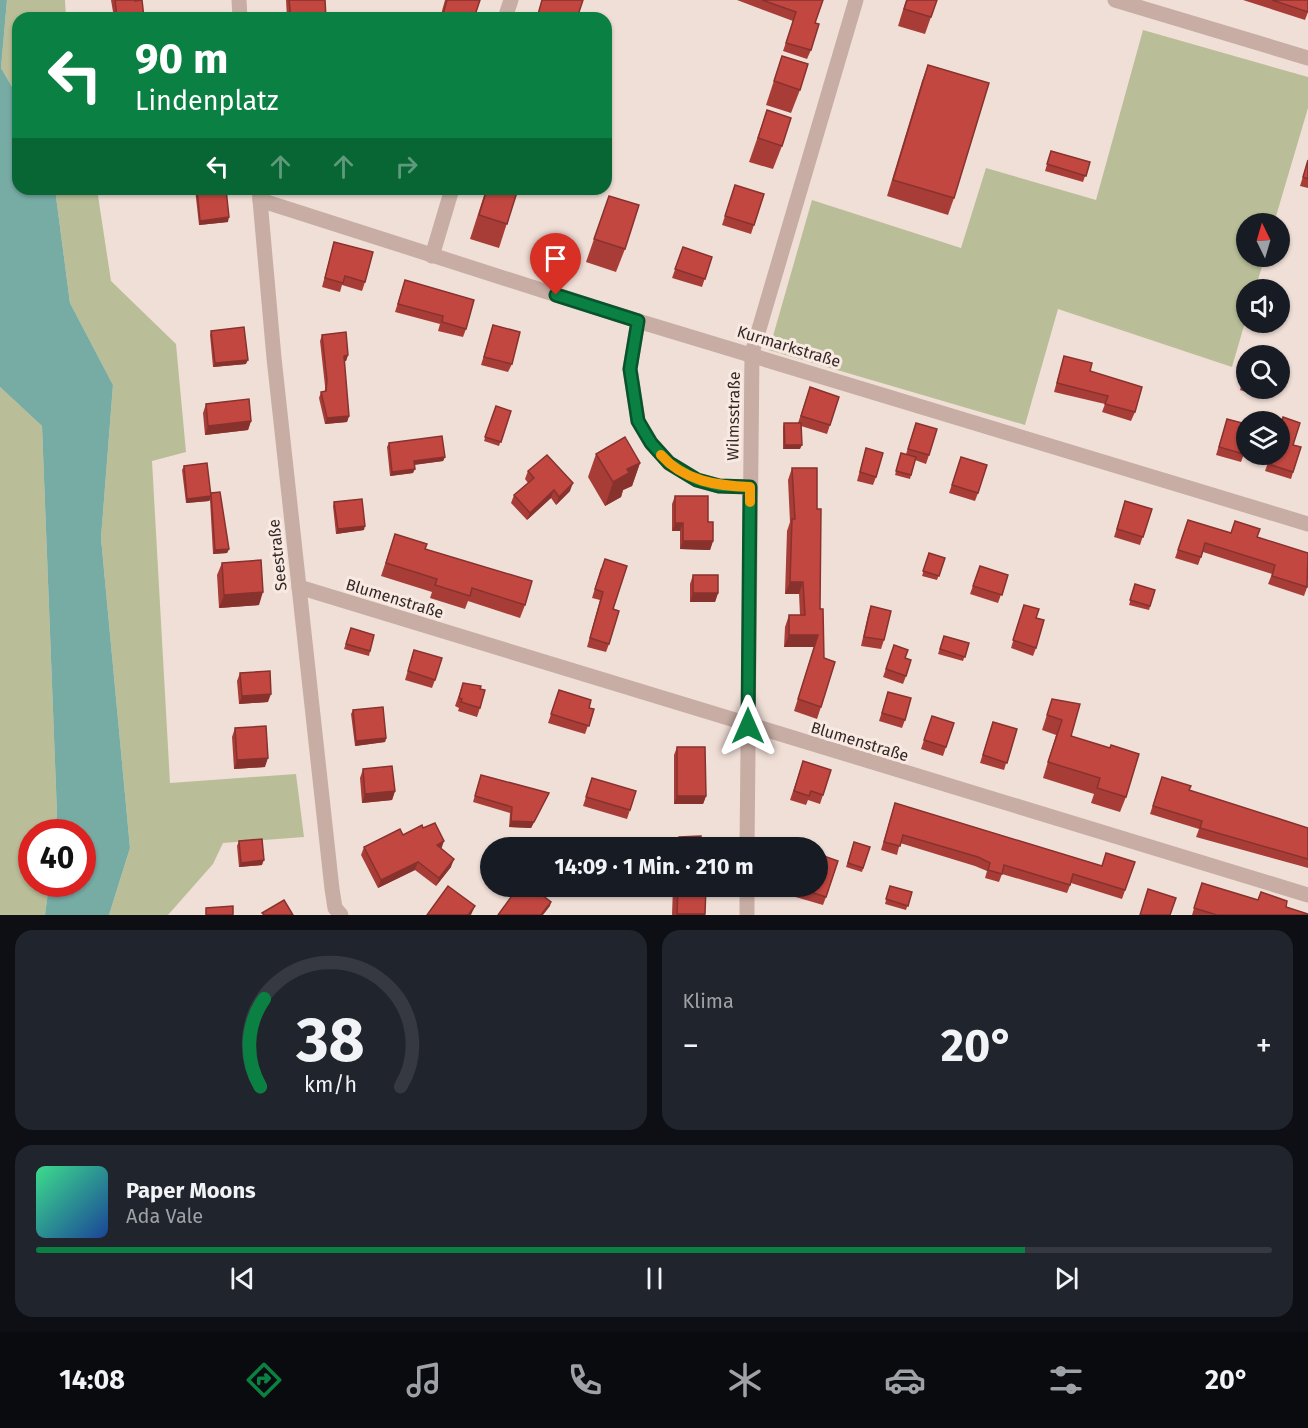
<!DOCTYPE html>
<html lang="de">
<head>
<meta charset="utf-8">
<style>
	:root { --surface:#171b24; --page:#20242c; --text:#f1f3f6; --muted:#9ea1a6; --line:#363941; --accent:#0b8043 }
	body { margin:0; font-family:"Fira Sans",sans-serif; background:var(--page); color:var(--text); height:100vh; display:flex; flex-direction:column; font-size:22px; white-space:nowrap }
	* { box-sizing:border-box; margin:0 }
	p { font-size:20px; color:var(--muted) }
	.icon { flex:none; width:33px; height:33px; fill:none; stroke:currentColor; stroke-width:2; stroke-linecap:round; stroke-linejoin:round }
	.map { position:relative; height:915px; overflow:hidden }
	.sheet { display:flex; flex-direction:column; gap:15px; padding:15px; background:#0d0f14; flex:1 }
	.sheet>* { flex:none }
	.top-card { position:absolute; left:12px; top:12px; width:600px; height:183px; border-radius:18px; box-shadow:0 2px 4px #0004; background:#0b8043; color:#fff; overflow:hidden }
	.needle { width:39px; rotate:355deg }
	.tools { position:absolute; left:1236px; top:213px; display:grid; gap:12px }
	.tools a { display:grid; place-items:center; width:54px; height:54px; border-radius:50%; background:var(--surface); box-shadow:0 2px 4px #0004; font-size:30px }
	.speed { position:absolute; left:18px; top:819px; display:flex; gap:12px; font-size:30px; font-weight:700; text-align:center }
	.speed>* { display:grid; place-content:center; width:78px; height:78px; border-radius:50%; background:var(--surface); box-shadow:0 2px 4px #0004; line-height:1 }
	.speed .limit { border:9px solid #d22; background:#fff; color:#111 }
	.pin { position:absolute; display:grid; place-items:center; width:51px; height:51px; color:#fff; margin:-62px -26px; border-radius:50% 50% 50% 0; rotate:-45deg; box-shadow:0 0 6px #0007 }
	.pin .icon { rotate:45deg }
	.me { position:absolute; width:66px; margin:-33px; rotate:0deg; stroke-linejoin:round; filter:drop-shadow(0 0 4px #0008) }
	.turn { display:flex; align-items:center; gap:21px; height:126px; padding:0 24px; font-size:27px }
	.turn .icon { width:78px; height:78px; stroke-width:2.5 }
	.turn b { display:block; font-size:42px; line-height:51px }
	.lanes { display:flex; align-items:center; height:57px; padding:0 24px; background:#0003; justify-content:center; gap:30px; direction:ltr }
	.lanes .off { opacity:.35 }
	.big { font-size:45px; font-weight:700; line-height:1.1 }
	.sheet .card { flex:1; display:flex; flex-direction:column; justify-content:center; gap:9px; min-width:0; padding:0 21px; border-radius:18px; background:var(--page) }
	.sheet .dial { align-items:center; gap:0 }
	.dial svg { height:156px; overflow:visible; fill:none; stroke:var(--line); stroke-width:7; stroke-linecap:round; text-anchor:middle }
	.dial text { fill:var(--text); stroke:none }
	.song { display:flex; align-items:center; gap:18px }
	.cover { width:72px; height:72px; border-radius:9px; background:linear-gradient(135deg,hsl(150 70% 55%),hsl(220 70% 35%)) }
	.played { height:6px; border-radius:3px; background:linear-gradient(90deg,var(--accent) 80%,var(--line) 80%) }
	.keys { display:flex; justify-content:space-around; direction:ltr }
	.heat { display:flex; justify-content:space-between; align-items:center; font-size:33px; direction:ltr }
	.sheet .tiles { flex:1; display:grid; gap:15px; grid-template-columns:1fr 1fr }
	.card:last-child { grid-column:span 2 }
	.trip { position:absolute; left:480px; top:837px; width:348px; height:60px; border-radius:30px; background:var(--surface); box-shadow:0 2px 4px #0004; font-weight:700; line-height:60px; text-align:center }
	.tab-bar { display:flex; height:96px; justify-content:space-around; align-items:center; background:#090b0e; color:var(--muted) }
	.tab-bar .icon { width:42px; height:42px }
	.tab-bar .selected { color:var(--accent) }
	.tab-bar b { font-size:27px; color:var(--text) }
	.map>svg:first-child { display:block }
	.green { fill:#b9be98 }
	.water { fill:#77aca4 }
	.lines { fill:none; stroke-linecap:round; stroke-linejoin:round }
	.minor { stroke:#c7ada4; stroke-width:15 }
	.wall { fill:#a83d38 }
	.shaded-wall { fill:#88322e }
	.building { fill:#c34741; stroke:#88322e; stroke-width:1.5 }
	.route-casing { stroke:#07532c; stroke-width:15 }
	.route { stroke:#0b8043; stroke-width:10 }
	.slow { stroke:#f59e0b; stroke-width:10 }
	.labels { text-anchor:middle; stroke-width:6; stroke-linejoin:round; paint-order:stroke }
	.street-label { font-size:16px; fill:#332725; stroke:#f8eae3 }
</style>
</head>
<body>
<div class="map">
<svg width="1308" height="915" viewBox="0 0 1308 915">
	<rect width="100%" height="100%" fill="#f0dfd7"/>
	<g class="green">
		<path d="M7,0H65L66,18H18V97L1,68Z"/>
		<path d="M1143,30L1308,77V108L1274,223L1246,224V256L1265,257L1255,289L1246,290V319L1232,367L1058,309L1025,425L769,350L812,200L961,248L986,168L1096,200Z"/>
		<path d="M55,189H97L111,281L176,344L186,452L152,461L170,783L296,774L304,837L223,843L213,864L168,915H109L130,848L101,538L113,385L70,303Z"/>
		<path d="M0,387L42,426L57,814L55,832H32V884H49L45,915H0Z"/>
	</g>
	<path class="water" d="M0,0H7L1,68L18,97V189H55L70,303L113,385L101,538L130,848L109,915H45L49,884H82V832H55L57,814L42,426L0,387Z"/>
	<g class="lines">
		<g class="minor">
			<path d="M239,0L240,18"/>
			<path d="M1115,0L1308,58"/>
			<path d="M505,18L511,0"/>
			<path d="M259,189L274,358L332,889L335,908L341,915"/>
			<path d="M260,200L638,321L1308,524"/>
			<path d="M432,256L452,189"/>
			<path d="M638,321L630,369L638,421L651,443L669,463L697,480L719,486L750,487"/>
			<path d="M299,587L1308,895"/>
			<path d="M747,848L752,353L856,0"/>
			<path d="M747,915V886"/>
		</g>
	</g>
	<g class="wall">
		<path d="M111,0H135L144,18H114Z"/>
		<path d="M286,0H325L326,18H287Z"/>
		<path d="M445,0H480L474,18H440Z"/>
		<path d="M737,0H823L815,23L811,50L807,59L783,51L793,21Z"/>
		<path d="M906,0H937L925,34L898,26Z"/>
		<path d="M1243,0H1308V12L1305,20Z"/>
		<path d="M782,56L800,90L791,113L766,105Z"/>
		<path d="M928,65L954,198L948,215L887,196L922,81Z"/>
		<path d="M767,110L782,146L773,169L749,162Z"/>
		<path d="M1051,151L1090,162L1083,182L1045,171Z"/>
		<path d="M1308,160V188L1300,186Z"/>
		<path d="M735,185L764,194L751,234L722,225Z"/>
		<path d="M195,189H226L228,222L199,225Z"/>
		<path d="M486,189H518L499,248L470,239Z"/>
		<path d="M609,196L625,249L616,272L586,262Z"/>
		<path d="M334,242L365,282L362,291L342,285L340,292L322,287Z"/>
		<path d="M683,247L712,257L702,287L672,278Z"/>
		<path d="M405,280L466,329L463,337L438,331L440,324L395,312Z"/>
		<path d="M493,325L512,364L508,372L481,365Z"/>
		<path d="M211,331L246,364L213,367L210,335Z"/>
		<path d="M322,335L348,355L346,361H344L349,416L347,422L325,424L319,398L321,392L325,391V386L320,341Z"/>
		<path d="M1064,356L1135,412L1131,421L1102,412L1105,404L1054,392Z"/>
		<path d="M1246,368V388H1257L1255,395L1240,390Z"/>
		<path d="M807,396L830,425L827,434L801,426L800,449H783V427L784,423H798Z"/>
		<path d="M206,404L251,421L248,430L205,435L203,413Z"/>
		<path d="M496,406L511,411L499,446L484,441Z"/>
		<path d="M1227,419L1244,454L1241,462L1216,455Z"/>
		<path d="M916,423L929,455L926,464L915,460L910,479L895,475L900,457L906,454Z"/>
		<path d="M389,443L445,457L443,461L414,465L413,473L390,476L387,447Z"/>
		<path d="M1293,445L1301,447L1291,479L1265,471L1271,454Z"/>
		<path d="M866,448L876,477L873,485L857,481Z"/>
		<path d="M596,454L640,463L632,486L623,490L621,497L605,506L588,477Z"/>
		<path d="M184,466L211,494L229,549L227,553L213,554L210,500L209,501L186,503L182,470Z"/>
		<path d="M958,466L978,493L975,501L949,493Z"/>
		<path d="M792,468L817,509L821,707L817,719L794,711L814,647H784L785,627L789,615H800L799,594H785L787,531L790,522L788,480Z"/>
		<path d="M528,471L570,491L556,505L551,498L527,520L511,503L514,495L528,483L525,479Z"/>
		<path d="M675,496L708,522L713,541L710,550L680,549V531H672V504Z"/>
		<path d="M1125,501L1152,509L1140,545L1114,537Z"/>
		<path d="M334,502L364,530L336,534L333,506Z"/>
		<path d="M1188,520L1230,533L1257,537L1308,585L1304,596L1268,584L1272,574L1203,552L1198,565L1175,558Z"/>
		<path d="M395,534L425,549L525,605L520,618L468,601L465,609L430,598L432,592L381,576Z"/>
		<path d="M929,553L945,558L937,580L922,576Z"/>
		<path d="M222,563L259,605L219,608L217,575Z"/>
		<path d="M980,566L1008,575L998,603L970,594Z"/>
		<path d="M601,568L609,644L606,652L587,647L600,600L592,598Z"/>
		<path d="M693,575L718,593L715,602H690V584Z"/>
		<path d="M1135,584L1155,590L1149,610L1129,605Z"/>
		<path d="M1024,605L1036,618V648L1033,656L1011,648Z"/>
		<path d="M871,606L884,640L881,649L861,646L868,615Z"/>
		<path d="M351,628L370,651L369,656L344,649Z"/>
		<path d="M944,636L969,643L963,661L938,654Z"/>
		<path d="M894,645L905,658L906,676L903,684L883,677Z"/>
		<path d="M414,650L435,680L432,688L405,680Z"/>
		<path d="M240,673L268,702L239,704L237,681Z"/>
		<path d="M463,683L480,689V708L477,717L458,711L459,708L455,706Z"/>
		<path d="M559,690L589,708L594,709L585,734L548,723Z"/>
		<path d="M888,692L905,720L902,728L879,721Z"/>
		<path d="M1052,699L1071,736L1126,797L1120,812L1091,803L1094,794L1043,778L1056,735L1042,730Z"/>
		<path d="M353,710L386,738L385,742L355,746L351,714Z"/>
		<path d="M932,716L954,723L943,756L921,749Z"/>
		<path d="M993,722L1017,729L1004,770L980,763Z"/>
		<path d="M235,728L265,767L234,769L232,737Z"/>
		<path d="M677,747L706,796L703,804H674V755Z"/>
		<path d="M363,769L395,791L392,800L362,803L360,778Z"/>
		<path d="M800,770L823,795L820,804L808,800L806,805L790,800Z"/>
		<path d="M481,775L549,793L531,828L509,827L510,813L473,802Z"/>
		<path d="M1162,777L1189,790L1308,828V868L1301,866L1196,837L1199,829L1150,814Z"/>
		<path d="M592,778L630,810L627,819L583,806Z"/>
		<path d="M895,803L1102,866L1135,862L1122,899L1071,883L1067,893L1002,874L999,882L985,878L987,871L975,866L900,843L897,855L881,850Z"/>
		<path d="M423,828L442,849L451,867L436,886L415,870L378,888L361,855L364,847Z"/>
		<path d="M679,837L701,848H675Z"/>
		<path d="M239,841L262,865L239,867L237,846Z"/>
		<path d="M854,842L870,847L862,872L846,867Z"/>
		<path d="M673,886H706L705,915H672Z"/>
		<path d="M795,886L826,897L823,905L792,896Z"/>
		<path d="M890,886L912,892L906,910L885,904Z"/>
		<path d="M1199,892L1258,900L1286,907L1308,915H1192Z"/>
	</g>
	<g class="shaded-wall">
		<path d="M229,217L228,222L199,225L200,221Z"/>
		<path d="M348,355L346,361L342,362L344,356Z"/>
		<path d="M248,360L246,364L213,367L215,363Z"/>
		<path d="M349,416L347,422L325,424L327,418Z"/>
		<path d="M251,421L248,430L205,435L208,426Z"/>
		<path d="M785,445H802L800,449H783Z"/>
		<path d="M445,457L443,461L412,465L414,461Z"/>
		<path d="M640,463L632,486L623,490L621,497L605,506L613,482L627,469Z"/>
		<path d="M415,469L413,473L390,476L392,472Z"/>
		<path d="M573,483L570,491L556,505L559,497Z"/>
		<path d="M554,490L551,498L527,520L530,513Z"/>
		<path d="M211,496L209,501L186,503L187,499Z"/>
		<path d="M675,523H683L680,531H672Z"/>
		<path d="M365,526L364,530L336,534L338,529Z"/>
		<path d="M683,541H713L710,550L680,549Z"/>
		<path d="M229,549L227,553L213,554L215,550Z"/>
		<path d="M790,582H803L799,594H785Z"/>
		<path d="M263,592L259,605L219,608L224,595Z"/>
		<path d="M693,593H718L715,602H690Z"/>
		<path d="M789,635H818L814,647H784Z"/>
		<path d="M271,694L268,702L239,704L242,696Z"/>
		<path d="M386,738L385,742L355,746L356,741Z"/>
		<path d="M268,758L265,767L234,769L237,760Z"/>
		<path d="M395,791L392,800L362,803L365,794Z"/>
		<path d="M549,793L531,828L509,827L511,821Z"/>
		<path d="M677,796H706L703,804H674Z"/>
		<path d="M444,841L441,850L437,845Z"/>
		<path d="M454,859L451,867L436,886L439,878Z"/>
		<path d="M264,860L262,865L239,867L241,863Z"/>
		<path d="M418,862L415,870L378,888L381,880Z"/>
		<path d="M551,902L550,906L543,915H541Z"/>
		<path d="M475,906L471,915H468Z"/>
		<rect x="677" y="914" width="28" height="1"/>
	</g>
	<g class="building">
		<path d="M115,0H135V1L142,0L144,18H117Z"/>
		<path d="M289,0H325L326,18H291Z"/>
		<path d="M447,0H480L474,18H442Z"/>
		<path d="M542,0H583L577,18H537Z"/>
		<path d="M762,0H823L815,23L819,24L811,50L786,43L796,12Z"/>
		<path d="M907,0H937L931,17L904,9Z"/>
		<path d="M1272,0H1308V12Z"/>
		<path d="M782,56L808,64L800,90L774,81Z"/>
		<path d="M928,65L989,83L954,198L893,180Z"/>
		<path d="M767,110L791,118L782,146L758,138Z"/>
		<path d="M1051,151L1090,162L1086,176L1047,164Z"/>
		<path d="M1308,160V179L1303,177Z"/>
		<path d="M735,185L764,194L754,225L725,216Z"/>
		<path d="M197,189H226L229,217L200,221Z"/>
		<path d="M487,189H518L507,224L479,215Z"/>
		<path d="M609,196L639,205L625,249L594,239Z"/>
		<path d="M334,242L373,252L365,282L345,276L343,283L325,278Z"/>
		<path d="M683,247L712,257L705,279L675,269Z"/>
		<path d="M405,280L474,300L466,329L442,322L443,316L398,304Z"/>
		<path d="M493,325L520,332L512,364L484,357Z"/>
		<path d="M244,327L248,360L215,363L211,331Z"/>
		<path d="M346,332L348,355L344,356L349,416L327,418L321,392L326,391L327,380L322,335Z"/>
		<path d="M1064,356L1092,363L1090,371L1142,387L1135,412L1105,404L1108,396L1057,383Z"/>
		<path d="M1246,370V383L1243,382Z"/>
		<path d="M810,387L839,397L830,425L801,416Z"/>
		<path d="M249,399L251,421L208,426L206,404Z"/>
		<path d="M496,406L511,411L501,442L485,437Z"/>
		<path d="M1283,417L1300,423L1293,445L1301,447L1293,472L1268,464L1271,454H1280V428Z"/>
		<path d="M1227,419L1246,424V446L1244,454L1219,447Z"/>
		<path d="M784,423H801L802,445H785Z"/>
		<path d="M916,423L937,429L929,455L908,449Z"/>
		<path d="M442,436L445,457L414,461L415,469L392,472L389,443Z"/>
		<path d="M625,437L640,463L627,469L629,473L613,482L596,454Z"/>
		<path d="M866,448L883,453L876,477L860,472Z"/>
		<path d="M901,453L916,457L911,475L896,471Z"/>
		<path d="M547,455L573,483L559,497L554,490L530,513L514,495L534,478L528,471Z"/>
		<path d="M961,457L987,465L978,493L952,485Z"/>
		<path d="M207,463L211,496L187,499L184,466Z"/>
		<path d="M792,468H817V509H821L820,609H823L824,658L835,662L821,707L798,699L818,635H789V615H805L803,582H790L792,519H795Z"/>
		<path d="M220,492L229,549L215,550L211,493Z"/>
		<path d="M675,496H708V522H713V541H683V523H675Z"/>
		<path d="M362,499L365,526L338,529L334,502Z"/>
		<path d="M1125,501L1152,509L1143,537L1117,529Z"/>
		<path d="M1188,520L1231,533L1235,521L1260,529L1257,537L1308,553L1307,587L1272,576L1275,565L1205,543L1201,557L1178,550Z"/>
		<path d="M395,534L427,544L425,549L532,581L525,605L472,588L470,596L435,585L437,579L386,563Z"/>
		<path d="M929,553L945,558L939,576L923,571Z"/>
		<path d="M605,559L627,566L613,609L619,611L609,644L590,638L603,592L595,589Z"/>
		<path d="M261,560L263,592L224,595L222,563Z"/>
		<path d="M980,566L1008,575L1002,595L973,586Z"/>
		<rect x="693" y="575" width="25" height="18"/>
		<path d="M1135,584L1155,590L1150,606L1130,600Z"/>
		<path d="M1024,605L1039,609L1036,618L1044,620L1036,648L1013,640Z"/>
		<path d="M871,606L891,611L884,640L864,637Z"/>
		<path d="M351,628L374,635L370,651L346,644Z"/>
		<path d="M944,636L969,643L965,657L940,649Z"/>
		<path d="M894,645L908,650L905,658L911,660L906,676L886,669Z"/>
		<path d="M414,650L442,658L435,680L408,671Z"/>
		<path d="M270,671L271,694L242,696L240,673Z"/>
		<path d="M463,683L481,686L480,689L485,690L480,708L461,702L462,699L459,698Z"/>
		<path d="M559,690L591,700L589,708L594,709L589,726L551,714Z"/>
		<path d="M888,692L911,698L905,720L882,713Z"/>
		<path d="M1052,699L1080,704L1071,736L1110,748L1111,745L1139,754L1126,797L1097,788L1100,778L1048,762L1062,720L1047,715Z"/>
		<path d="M383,707L386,738L356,741L353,710Z"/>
		<path d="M932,716L954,723L946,747L924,740Z"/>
		<path d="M993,722L1017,729L1007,763L983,755Z"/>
		<path d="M266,726L268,758L237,760L235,728Z"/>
		<path d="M677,747H705L706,796H677Z"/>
		<path d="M803,761L831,770L823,795L811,791L809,796L794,791Z"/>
		<path d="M392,766L395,791L365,794L363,769Z"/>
		<path d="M481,775L549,793L534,822L511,821L512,807L475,796Z"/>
		<path d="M1162,777L1191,786L1189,790L1308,828V859L1200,828L1202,821L1153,806Z"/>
		<path d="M592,778L636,791L630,810L586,797Z"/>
		<path d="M895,803L1102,866L1106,853L1135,862L1125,890L1073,874L1070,885L1004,865L1002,874L988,870L990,863L978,857L903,835L900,846L884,842Z"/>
		<path d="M435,823L444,841L437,845L454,859L439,878L418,862L381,880L364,847L400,829L403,835L422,825L423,828Z"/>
		<path d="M701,836V848H679V837Z"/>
		<path d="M262,839L264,860L241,863L239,841Z"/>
		<path d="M854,842L870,847L863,868L848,863Z"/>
		<path d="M818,854L838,861L826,897L795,887L818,886Z"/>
		<path d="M1202,883L1258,900L1261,892L1287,901L1286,907L1308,914V915H1217L1194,908Z"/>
		<path d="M448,886L475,906L468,915H427Z"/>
		<path d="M519,886H530L551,902L541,915H498Z"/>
		<path d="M678,886H706L705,914H677Z"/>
		<path d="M890,886L912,892L908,906L886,899Z"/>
		<path d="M1148,889L1176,898L1170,915H1140Z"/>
		<path d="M284,900L293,915H264L262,913Z"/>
		<path d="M233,906V915H206V908Z"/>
	</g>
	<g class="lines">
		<g class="route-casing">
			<path id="route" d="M556,295L638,321L630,369L638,421L651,443L669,463L697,480L719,486L750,487L748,726"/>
		</g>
		<use href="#route" class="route"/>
		<path class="slow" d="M661,455C684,481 717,486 750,487V502"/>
	</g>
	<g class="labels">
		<g class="street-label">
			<text transform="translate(789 346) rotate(17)" y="6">Kurmarkstraße</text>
			<text transform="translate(733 416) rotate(-89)" y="6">Wilmsstraße</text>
			<text transform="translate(277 555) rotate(-96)" y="6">Seestraße</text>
			<text transform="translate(395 598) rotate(17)" y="6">Blumenstraße</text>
			<text transform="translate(860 741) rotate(17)" y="6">Blumenstraße</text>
		</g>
	</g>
</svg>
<div class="tools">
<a><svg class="needle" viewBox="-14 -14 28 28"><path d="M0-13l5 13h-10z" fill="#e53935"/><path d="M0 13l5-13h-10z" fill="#9ea1a6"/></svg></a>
<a><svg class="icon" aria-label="sound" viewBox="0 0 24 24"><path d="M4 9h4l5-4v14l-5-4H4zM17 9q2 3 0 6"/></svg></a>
<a><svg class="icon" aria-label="search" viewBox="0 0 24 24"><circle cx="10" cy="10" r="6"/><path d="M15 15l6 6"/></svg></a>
<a><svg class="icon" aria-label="layers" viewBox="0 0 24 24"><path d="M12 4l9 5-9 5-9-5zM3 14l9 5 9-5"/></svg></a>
</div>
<div class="speed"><div class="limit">40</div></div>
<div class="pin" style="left:556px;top:295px;background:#d93025"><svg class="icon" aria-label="arrive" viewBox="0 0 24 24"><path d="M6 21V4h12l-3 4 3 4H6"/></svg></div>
<svg class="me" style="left:748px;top:726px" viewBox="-20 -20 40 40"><path d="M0-17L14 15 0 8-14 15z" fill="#0b8043" stroke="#fff" stroke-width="4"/></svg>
<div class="trip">14:09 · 1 Min. · 210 m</div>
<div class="top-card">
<div class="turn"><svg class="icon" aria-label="left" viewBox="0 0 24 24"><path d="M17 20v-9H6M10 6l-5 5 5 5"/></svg><div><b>90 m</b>Lindenplatz</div></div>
<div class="lanes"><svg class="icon" aria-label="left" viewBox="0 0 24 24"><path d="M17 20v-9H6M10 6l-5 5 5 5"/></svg><svg class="icon off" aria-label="ahead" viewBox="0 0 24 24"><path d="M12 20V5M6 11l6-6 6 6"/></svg><svg class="icon off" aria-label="ahead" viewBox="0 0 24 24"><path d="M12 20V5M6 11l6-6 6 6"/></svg><svg class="icon off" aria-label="right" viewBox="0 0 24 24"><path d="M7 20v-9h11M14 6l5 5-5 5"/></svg></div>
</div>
</div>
<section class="sheet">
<div class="tiles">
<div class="card dial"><svg viewBox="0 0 100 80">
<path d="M14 69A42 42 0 1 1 86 69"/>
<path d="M14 69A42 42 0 0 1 16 24" stroke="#0b8043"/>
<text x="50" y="56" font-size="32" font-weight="700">38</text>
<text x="50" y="72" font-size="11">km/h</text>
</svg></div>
<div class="card"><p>Klima</p>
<div class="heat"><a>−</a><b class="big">20°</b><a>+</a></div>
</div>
<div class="card">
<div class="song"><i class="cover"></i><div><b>Paper Moons</b><p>Ada Vale</p></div></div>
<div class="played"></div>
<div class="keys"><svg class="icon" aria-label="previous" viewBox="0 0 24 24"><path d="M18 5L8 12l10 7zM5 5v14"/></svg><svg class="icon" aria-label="pause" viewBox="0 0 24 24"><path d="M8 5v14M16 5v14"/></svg><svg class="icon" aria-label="next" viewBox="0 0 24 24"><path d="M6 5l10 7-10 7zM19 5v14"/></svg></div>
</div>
</div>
</section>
<nav class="tab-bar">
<b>14:08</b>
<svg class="icon selected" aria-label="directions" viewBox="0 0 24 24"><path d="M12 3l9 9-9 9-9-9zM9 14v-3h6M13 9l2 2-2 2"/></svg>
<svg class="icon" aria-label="music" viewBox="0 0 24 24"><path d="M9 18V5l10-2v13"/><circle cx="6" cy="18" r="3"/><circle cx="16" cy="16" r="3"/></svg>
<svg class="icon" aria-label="phone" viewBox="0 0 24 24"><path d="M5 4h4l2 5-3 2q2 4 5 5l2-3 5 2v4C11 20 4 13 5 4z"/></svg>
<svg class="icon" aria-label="climate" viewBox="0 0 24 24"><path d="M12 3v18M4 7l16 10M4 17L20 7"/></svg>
<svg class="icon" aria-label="car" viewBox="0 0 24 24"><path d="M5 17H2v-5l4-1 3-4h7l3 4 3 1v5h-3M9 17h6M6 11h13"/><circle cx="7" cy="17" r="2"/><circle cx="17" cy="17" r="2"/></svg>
<svg class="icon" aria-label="filters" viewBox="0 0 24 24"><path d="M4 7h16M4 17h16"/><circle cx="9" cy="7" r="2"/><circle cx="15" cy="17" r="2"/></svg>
<b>20°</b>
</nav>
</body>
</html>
